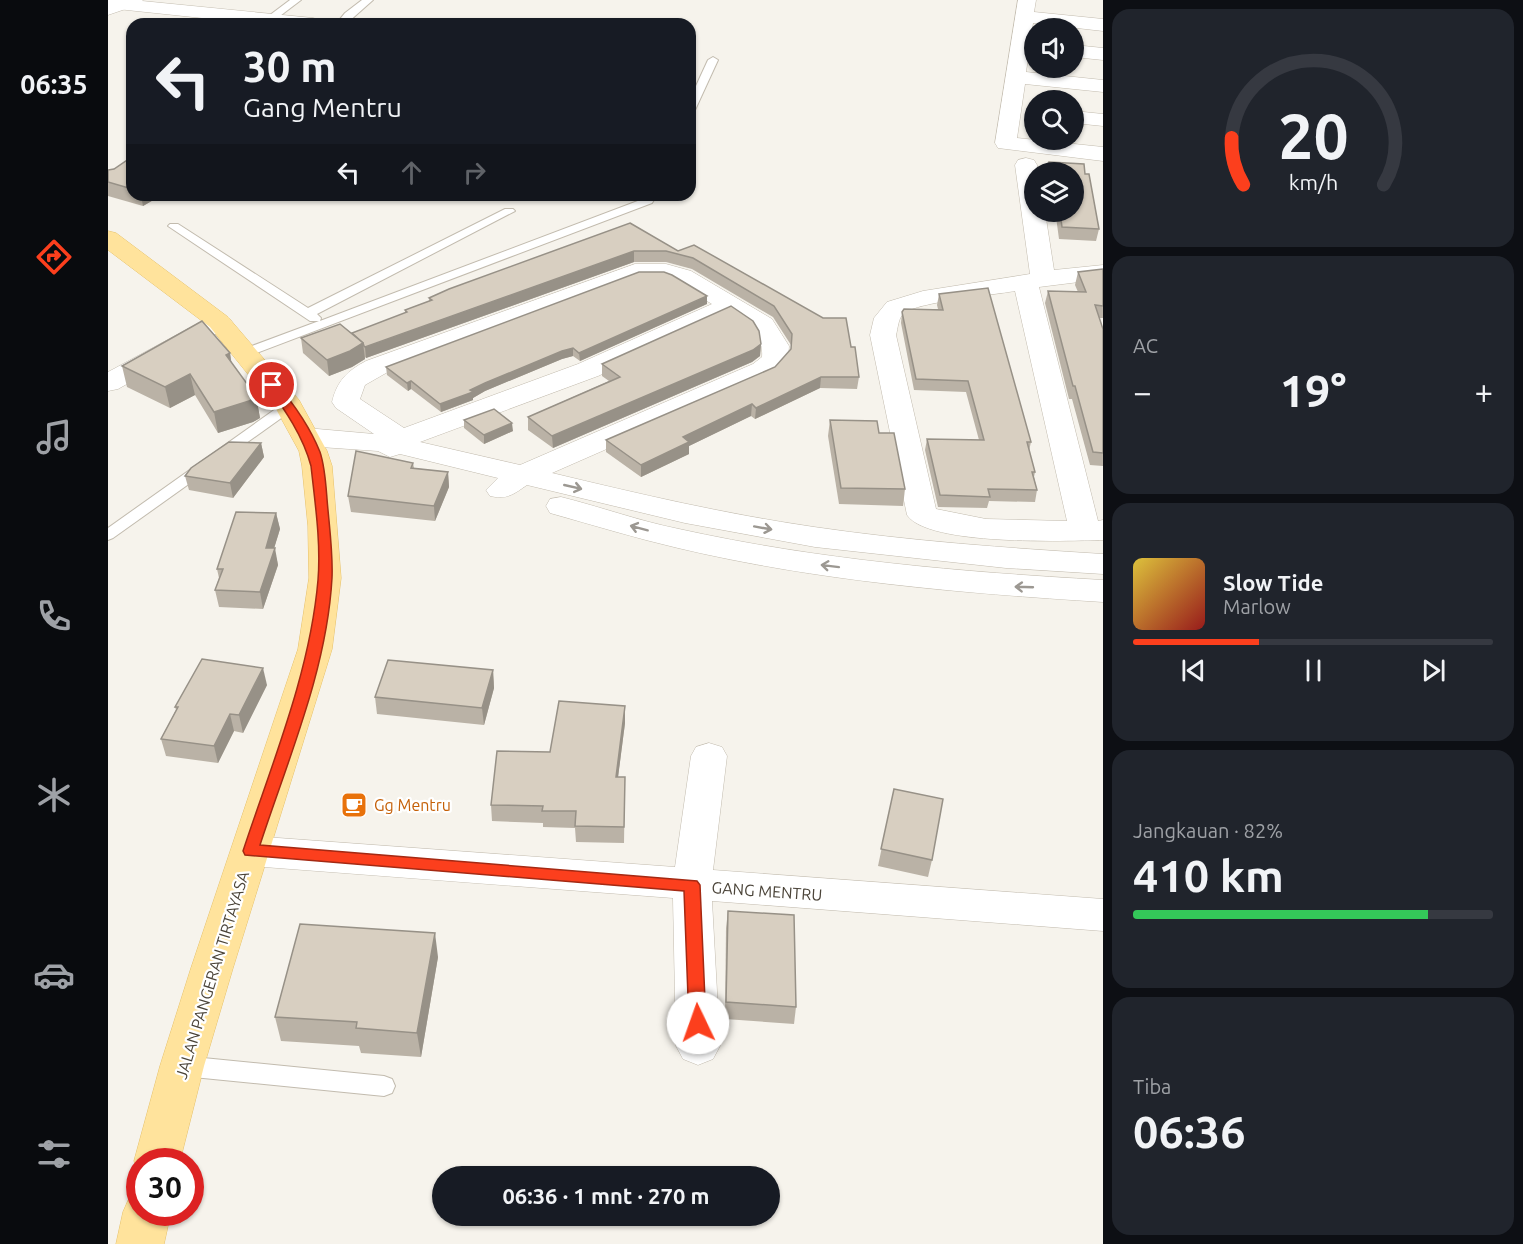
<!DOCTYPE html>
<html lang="id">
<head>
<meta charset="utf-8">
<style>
	:root { --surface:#171b24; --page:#20242c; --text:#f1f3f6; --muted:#9ea1a6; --line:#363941; --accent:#fc3f1d }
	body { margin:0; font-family:Ubuntu,sans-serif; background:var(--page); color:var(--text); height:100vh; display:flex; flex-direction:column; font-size:22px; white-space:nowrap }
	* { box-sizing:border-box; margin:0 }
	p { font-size:20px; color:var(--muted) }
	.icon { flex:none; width:33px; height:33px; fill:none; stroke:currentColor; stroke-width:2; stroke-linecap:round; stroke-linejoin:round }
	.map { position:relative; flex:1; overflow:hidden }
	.sheet { display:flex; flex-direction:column; gap:9px; padding:9px; background:#0d0f14; width:420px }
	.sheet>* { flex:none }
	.hud { position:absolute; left:18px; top:18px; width:570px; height:183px; border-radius:18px; box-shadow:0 2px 4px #0004; background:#171b24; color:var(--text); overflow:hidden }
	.fabs { position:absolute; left:916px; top:18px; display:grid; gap:12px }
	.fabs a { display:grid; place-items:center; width:60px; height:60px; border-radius:50%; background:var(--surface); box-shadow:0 2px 4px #0004; font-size:30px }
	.speed { position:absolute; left:18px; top:1148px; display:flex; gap:12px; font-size:30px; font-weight:700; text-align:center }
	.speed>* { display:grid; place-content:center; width:78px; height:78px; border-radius:50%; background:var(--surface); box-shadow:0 2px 4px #0004; line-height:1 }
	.speed .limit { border:9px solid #d22; background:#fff; color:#111 }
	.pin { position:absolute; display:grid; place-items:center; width:51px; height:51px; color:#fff; margin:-26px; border:3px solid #fff; border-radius:50%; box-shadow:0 2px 6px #0007 }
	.me { position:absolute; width:66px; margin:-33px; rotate:357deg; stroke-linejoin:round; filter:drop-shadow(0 0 4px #0008) }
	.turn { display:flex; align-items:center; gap:21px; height:126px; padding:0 18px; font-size:27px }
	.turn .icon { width:78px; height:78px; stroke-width:2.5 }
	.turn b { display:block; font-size:42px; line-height:51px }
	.lanes { display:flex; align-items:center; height:57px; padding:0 18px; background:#0003; justify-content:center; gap:30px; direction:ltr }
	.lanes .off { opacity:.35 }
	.big { font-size:45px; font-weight:700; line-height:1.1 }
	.sheet .widget { flex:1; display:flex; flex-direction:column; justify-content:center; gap:9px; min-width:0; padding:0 21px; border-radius:18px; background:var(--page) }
	.sheet .dial { align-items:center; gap:0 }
	.dial svg { height:156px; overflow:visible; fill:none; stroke:var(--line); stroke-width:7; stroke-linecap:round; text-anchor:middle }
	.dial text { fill:var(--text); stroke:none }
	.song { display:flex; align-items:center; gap:18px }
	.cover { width:72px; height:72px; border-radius:9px; background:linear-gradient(135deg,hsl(50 70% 55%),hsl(0 70% 35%)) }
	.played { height:6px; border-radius:3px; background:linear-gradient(90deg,var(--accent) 35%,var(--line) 35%) }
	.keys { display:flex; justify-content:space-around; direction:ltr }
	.heat { display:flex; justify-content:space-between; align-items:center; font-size:33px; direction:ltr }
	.charge { height:9px; border-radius:4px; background:linear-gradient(90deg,#34c759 82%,var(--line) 0) }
	.trip { position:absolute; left:324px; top:1166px; width:348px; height:60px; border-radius:30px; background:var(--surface); box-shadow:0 2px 4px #0004; font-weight:700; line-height:60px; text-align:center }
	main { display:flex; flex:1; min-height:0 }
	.tabs { display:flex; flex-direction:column; width:108px; justify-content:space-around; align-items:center; background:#090b0e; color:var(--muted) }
	.tabs .icon { width:42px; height:42px }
	.tabs .selected { color:var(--accent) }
	.tabs b { font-size:27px; color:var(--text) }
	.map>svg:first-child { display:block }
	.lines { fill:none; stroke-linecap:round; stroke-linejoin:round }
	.service-casing { stroke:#c2bbae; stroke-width:2 }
	.minor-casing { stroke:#c2bbae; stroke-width:1 }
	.tertiary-casing { stroke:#c2bbae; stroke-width:1 }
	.primary-casing { stroke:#e6c16a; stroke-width:1 }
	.service { fill:#fff; fill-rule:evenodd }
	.minor { fill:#fff; fill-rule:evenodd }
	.tertiary { fill:#fff; fill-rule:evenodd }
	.primary { fill:#ffe39c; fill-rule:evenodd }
	.wall { fill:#bab2a6 }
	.shaded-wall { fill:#979187 }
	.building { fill:#d8cfc1; stroke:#979187; stroke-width:1.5 }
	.oneway { stroke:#9c9892 }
	.route { fill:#fc3f1d; stroke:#a42913; stroke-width:1.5 }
	.labels { text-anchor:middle; stroke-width:4.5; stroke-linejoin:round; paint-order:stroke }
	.food-label { font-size:16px; fill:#c56008; stroke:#fff; text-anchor:start }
	.street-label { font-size:16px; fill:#4b4439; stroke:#fff }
</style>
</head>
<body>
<main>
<nav class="tabs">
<b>06:35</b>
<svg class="icon selected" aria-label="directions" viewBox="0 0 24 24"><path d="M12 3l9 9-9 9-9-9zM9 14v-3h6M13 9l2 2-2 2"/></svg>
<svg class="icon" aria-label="music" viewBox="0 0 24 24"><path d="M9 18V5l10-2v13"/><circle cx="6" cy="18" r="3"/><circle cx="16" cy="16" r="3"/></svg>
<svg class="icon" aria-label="phone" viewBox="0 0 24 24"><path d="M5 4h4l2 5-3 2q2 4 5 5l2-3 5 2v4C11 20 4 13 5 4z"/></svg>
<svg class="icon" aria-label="climate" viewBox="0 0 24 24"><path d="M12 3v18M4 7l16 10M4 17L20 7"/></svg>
<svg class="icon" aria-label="car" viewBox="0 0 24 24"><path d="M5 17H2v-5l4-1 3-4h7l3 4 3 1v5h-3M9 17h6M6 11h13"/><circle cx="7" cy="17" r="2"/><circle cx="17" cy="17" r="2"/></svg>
<svg class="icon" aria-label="filters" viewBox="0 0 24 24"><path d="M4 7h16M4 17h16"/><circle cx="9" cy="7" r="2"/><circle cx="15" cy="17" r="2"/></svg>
</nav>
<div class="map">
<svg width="995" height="1244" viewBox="0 0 995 1244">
	<rect width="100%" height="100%" fill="#f6f3ec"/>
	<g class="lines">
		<g class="service-casing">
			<g id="service">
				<path d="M182,0H193L164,22H158V18Z"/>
				<path d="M254,0H265L238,24H228L237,13Z"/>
				<path d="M605,57L610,60L587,110L582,113V99L600,60Z"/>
				<path d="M537,195H549L544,203L138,357L133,356L131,353L133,350L211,321H202L60,226L62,224H70L200,308L397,209H405L407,211L209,314L213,318L212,321L535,199Z"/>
				<path d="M181,402L186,403L188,406L186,409L5,538L0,540V528L176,403Z"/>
				<path d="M75,1056L276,1076L284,1079L287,1086L284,1093L276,1096L75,1076L67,1073L64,1066L67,1059Z"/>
			</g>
		</g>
		<g class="minor-casing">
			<g id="minor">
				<path d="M0,0H24L205,18L212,20L214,24H151L0,8Z"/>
				<path d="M910,0H928L926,12L995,19V31L925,23L918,72L995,80V92L917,84L909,138L995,147V161L898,149L890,148L887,143Z"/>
				<path d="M966,45L995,48V60L966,57Z"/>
				<path d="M966,111L995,114V126L966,123Z"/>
				<path d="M918,158L926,160L929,165L927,212H937L946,270L995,265V279L931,287L990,521L995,520V540C958,541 820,546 799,515L762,335L766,318L779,302L815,291L922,274L907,165L910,160ZM907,291L959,521L878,519L828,509L788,335C790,328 790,318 796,313C810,302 885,295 907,291Z"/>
				<path d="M527,264H558L583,271L664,319L681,346L680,360L665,376L444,473C531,494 617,514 706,527C801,541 899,548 995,554V574L898,568L707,547L577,523L419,485C406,494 399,500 382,496L378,490L390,478L292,454L282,457L270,451L198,446L188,443L184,437L188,431L198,428L266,434L228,408L224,402C229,381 239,371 258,361ZM530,278H556L565,281L604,304L470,364L296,428L252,399L257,385L278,373ZM622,315C640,326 656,334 654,357L645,364L412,465L312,442L490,376Z"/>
				<path d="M111,314L120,317L124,322L120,327L10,389L0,391V372L102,317Z"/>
				<path d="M453,497C493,507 531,521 571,529C711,560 853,572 995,580V602C852,593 709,581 570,548C527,538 485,525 442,513L438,506L442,499Z"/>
				<path d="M601,743L614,747L619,756L605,870L995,899V931L604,901L612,1046L605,1059L590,1065L575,1059L568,1046L565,898L143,866L129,862L124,851L129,840L143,836L567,867L583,756L588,747Z"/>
			</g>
		</g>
		<g class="tertiary-casing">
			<path id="tertiary" d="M8,0H35L32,4L0,15V3Z"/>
		</g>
		<g class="primary-casing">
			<g id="primary">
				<path d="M0,231L8,233L120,317L191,400L219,451L224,466L233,578L224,649L125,968L96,1066L72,1161H32V1173L26,1161L52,1066L83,968L190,649L201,578L200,526L194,466L191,451L168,409L102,327L0,250Z"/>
				<path d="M32,1192V1212H63L56,1244H8L15,1212L22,1196Z"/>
			</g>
		</g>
		<use href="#service" class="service"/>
		<use href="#minor" class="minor"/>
		<use href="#tertiary" class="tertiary"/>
		<use href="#primary" class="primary"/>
	</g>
	<g class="wall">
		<path d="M24,150V195H54L35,206L0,196V170L6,169L22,158Z"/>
		<path d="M941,162L977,174L991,229L988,241L951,239L948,217H945L944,212H966V172H939Z"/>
		<path d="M522,223L570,251L586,245L743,347L751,377L749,389L712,388L647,419L643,416L581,446V454L533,477L498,452V440L667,367L683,350V345L665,317L584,269L558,262H526L258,358L257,357V359L244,367L221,376L195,353L193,338L244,333L297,313V310L321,301V298Z"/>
		<path d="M995,269V318H991L995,329V466L982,465L964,399H961L937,303L940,291L970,292L967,285L970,272Z"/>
		<path d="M831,294L923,442L921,451L927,472L926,477L929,490L927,502L881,501L879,508L830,507L817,450L819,439L871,440L858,392L806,390L793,323L794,312L830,309L829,305Z"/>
		<path d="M599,304L472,361L465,356L454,359L377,391L365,398V400L333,412L303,389L300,391L279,375L278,367Z"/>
		<path d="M653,344L652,356L644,362L445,448L420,430V417L501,381L494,376V364Z"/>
		<path d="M122,353L123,363L148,396L152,418L145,422L110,433L87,395L62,408L19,387L14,366Z"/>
		<path d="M356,420L405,431L376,444L356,428Z"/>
		<path d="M722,420L771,433L797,489L795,506L731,504L720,436Z"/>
		<path d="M153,443L156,457L125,498L81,490L77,476Z"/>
		<path d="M305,463L306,468L340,472L341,487L327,521L243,512L240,496Z"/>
		<path d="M168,513L172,529L166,548L170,565L155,609L111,607L107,590L111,578L109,569Z"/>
		<path d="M385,670L386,688L376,725L269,714L267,697Z"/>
		<path d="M159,685L135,733L126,731L110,763L58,756L53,739L68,710L67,707Z"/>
		<path d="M517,706V723L510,777H517L516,843L468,842L467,828L435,827V823L384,821L383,805L442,752Z"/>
		<path d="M786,789L824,860L820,877L770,866Z"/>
		<path d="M620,911L688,1007L686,1024L617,1019L618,928Z"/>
		<path d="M330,957L313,1057L253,1053L251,1046L173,1041L167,1017Z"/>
	</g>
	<g class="shaded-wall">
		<path d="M33,195H54L35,206Z"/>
		<path d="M526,251V262L258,358L257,347Z"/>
		<path d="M599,296V304L472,361L471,353Z"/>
		<path d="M255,343L257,359L244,367L221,376L219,360Z"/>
		<path d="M653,344L652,356L644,362L445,448L444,436Z"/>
		<path d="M465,348V356L454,359L377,391L365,398V400L333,412L332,404L377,383L454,351Z"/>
		<path d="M122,353L125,373L118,355Z"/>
		<path d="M82,374L87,395L62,408L57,387Z"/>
		<path d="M713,377L712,388L647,419L648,408Z"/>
		<path d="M303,381V389L300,391L299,383Z"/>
		<path d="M148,396L152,418L145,422L110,433L106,412Z"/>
		<path d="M644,404L643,416L581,446V454L533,477V465L575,437Z"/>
		<path d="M404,423L405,431L376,444V435Z"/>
		<path d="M153,443L156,457L125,498L122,483Z"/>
		<path d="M340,472L341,487L327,521L326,506Z"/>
		<path d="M168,513L172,529L161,565L158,548Z"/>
		<path d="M167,548L170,565L155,609L152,592Z"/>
		<path d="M155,668L159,685L135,733L131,715Z"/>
		<path d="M385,670L386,688L376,725L374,708Z"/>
		<path d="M517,706V723L508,793V777Z"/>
		<path d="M122,714L126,731L110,763L106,746Z"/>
		<path d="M327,933L330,957L313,1057L309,1033Z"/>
	</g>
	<g class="building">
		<path d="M23,150H24V189L0,182V170L6,169L22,158Z"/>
		<path d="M941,162L976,164L977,174H981L991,229L954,227L952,212H966V172H942Z"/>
		<path d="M522,223L570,251L586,245L715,318H738L743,347H747L751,377H713L648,408L644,404L575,437L581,442L533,465L498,440L667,367L683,349L684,334L666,306L585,258L558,251H526L257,347L256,346L255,343L244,333L299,312L297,310L324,300L321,298L341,289Z"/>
		<path d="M995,269V306L987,305L995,329V453L985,452L967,386H965L940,291L978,292L970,272Z"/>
		<path d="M531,272H556L564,275L599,296L471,353L465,348L454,351L377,383L362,390L365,392L332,404L303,381L299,383L278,367Z"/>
		<path d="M880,288L923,442H919L927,472H924L929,490L880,489L882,497L832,495L819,439L876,440L860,381L808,379L794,312L796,309L835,310L831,294Z"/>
		<path d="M623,306L645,321L651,331L653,344L645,350L444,436L420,417L512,377L494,364Z"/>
		<path d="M94,321L122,353L118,355L148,396L141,401L106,412L82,374L57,387L14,366Z"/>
		<path d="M232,324L255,343L242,351L219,360L193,338Z"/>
		<path d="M386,409L404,423L376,435L356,420Z"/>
		<path d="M722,420L769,421L771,433H786L797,489L733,488Z"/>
		<path d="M121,442L153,443L122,483L77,476L83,468Z"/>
		<path d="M248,451L305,463L303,468L340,472L326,506L240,496Z"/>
		<path d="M128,512L168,513L158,548H167L152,592L107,590L115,569H109Z"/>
		<path d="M94,659L155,668L131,715L122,714L106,746L53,739L70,707H67Z"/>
		<path d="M280,660L385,670L374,708L267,697Z"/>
		<path d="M451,701L517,706L508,777H517L516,827L467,826L468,811H434L435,806L383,805L389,751L442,752Z"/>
		<path d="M786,789L835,799L824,860L773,849Z"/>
		<path d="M620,911L686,915L688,1007L618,1002Z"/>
		<path d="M192,924L327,933L309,1033L248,1028L249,1022L167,1017Z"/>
	</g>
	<defs><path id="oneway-shaft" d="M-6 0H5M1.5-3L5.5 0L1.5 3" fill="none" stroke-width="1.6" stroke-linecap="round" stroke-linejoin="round" transform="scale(1.5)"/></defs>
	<g class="oneway">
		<use href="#oneway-shaft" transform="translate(465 487) rotate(13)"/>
		<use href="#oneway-shaft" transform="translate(531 528) rotate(-165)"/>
		<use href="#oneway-shaft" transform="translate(655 528) rotate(10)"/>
		<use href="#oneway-shaft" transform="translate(722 566) rotate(-173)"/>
		<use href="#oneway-shaft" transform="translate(916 587) rotate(-178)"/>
	</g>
	<path class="route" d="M164,382L168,383C185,403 202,427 212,452C218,470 218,491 220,510C222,532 225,556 224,578C219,670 180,759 152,845L589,881L592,885L598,1023L596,1029L590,1031L583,1029L581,1023L576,891L137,855L135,851C164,763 202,673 210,580C213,542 207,503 203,466C195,436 177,410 159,385Z"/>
	<defs>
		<g id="cafe-square" transform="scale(1.35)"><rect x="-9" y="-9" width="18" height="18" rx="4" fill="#e8710a" stroke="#fff"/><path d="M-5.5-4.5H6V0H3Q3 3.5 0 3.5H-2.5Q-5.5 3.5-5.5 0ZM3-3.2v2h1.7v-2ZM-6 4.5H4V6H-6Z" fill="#fff"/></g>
	</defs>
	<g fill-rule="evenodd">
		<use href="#cafe-square" x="246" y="805"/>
	</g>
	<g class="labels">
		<g class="food-label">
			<text x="266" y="811">Gg Mentru</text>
		</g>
		<g class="street-label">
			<text transform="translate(659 891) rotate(4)" y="6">GANG MENTRU</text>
			<text transform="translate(104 975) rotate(-73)" y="6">JALAN PANGERAN TIRTAYASA</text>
		</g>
	</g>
</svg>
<div class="fabs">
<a><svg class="icon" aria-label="sound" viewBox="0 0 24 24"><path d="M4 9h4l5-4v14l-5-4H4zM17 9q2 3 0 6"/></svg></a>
<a><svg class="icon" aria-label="search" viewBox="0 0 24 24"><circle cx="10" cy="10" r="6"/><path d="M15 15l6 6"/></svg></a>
<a><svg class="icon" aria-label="layers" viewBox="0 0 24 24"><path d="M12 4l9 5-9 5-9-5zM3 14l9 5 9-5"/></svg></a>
</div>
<div class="speed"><div class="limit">30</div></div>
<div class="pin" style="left:164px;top:385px;background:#d93025"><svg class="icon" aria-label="arrive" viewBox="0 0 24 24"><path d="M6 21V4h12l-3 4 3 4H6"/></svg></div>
<svg class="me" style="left:590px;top:1023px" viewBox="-20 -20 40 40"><circle r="19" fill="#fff"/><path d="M0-13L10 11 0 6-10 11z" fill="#fc3f1d"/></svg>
<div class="trip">06:36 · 1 mnt · 270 m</div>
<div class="hud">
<div class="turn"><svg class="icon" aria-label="left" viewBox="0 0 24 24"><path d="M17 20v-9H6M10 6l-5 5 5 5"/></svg><div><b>30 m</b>Gang Mentru</div></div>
<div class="lanes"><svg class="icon" aria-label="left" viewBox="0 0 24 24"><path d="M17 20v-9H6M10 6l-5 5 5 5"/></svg><svg class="icon off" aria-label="ahead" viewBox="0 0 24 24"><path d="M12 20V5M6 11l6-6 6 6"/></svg><svg class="icon off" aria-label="right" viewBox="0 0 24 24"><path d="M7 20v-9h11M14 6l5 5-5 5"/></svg></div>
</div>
</div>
<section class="sheet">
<div class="widget dial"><svg viewBox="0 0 100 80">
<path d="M14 69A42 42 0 1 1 86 69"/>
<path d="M14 69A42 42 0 0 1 8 45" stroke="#fc3f1d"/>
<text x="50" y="56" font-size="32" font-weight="700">20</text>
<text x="50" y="72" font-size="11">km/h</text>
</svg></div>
<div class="widget"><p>AC</p>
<div class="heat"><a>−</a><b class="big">19°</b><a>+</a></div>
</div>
<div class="widget">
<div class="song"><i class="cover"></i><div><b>Slow Tide</b><p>Marlow</p></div></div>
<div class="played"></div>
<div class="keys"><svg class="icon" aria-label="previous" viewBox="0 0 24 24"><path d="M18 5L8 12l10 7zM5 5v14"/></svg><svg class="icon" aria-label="pause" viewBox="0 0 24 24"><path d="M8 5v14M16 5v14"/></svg><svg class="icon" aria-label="next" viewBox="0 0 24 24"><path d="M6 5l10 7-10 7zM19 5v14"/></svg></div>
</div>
<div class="widget"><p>Jangkauan · 82%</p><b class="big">410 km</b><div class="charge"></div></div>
<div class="widget"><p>Tiba</p><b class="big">06:36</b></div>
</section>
</main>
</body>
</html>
